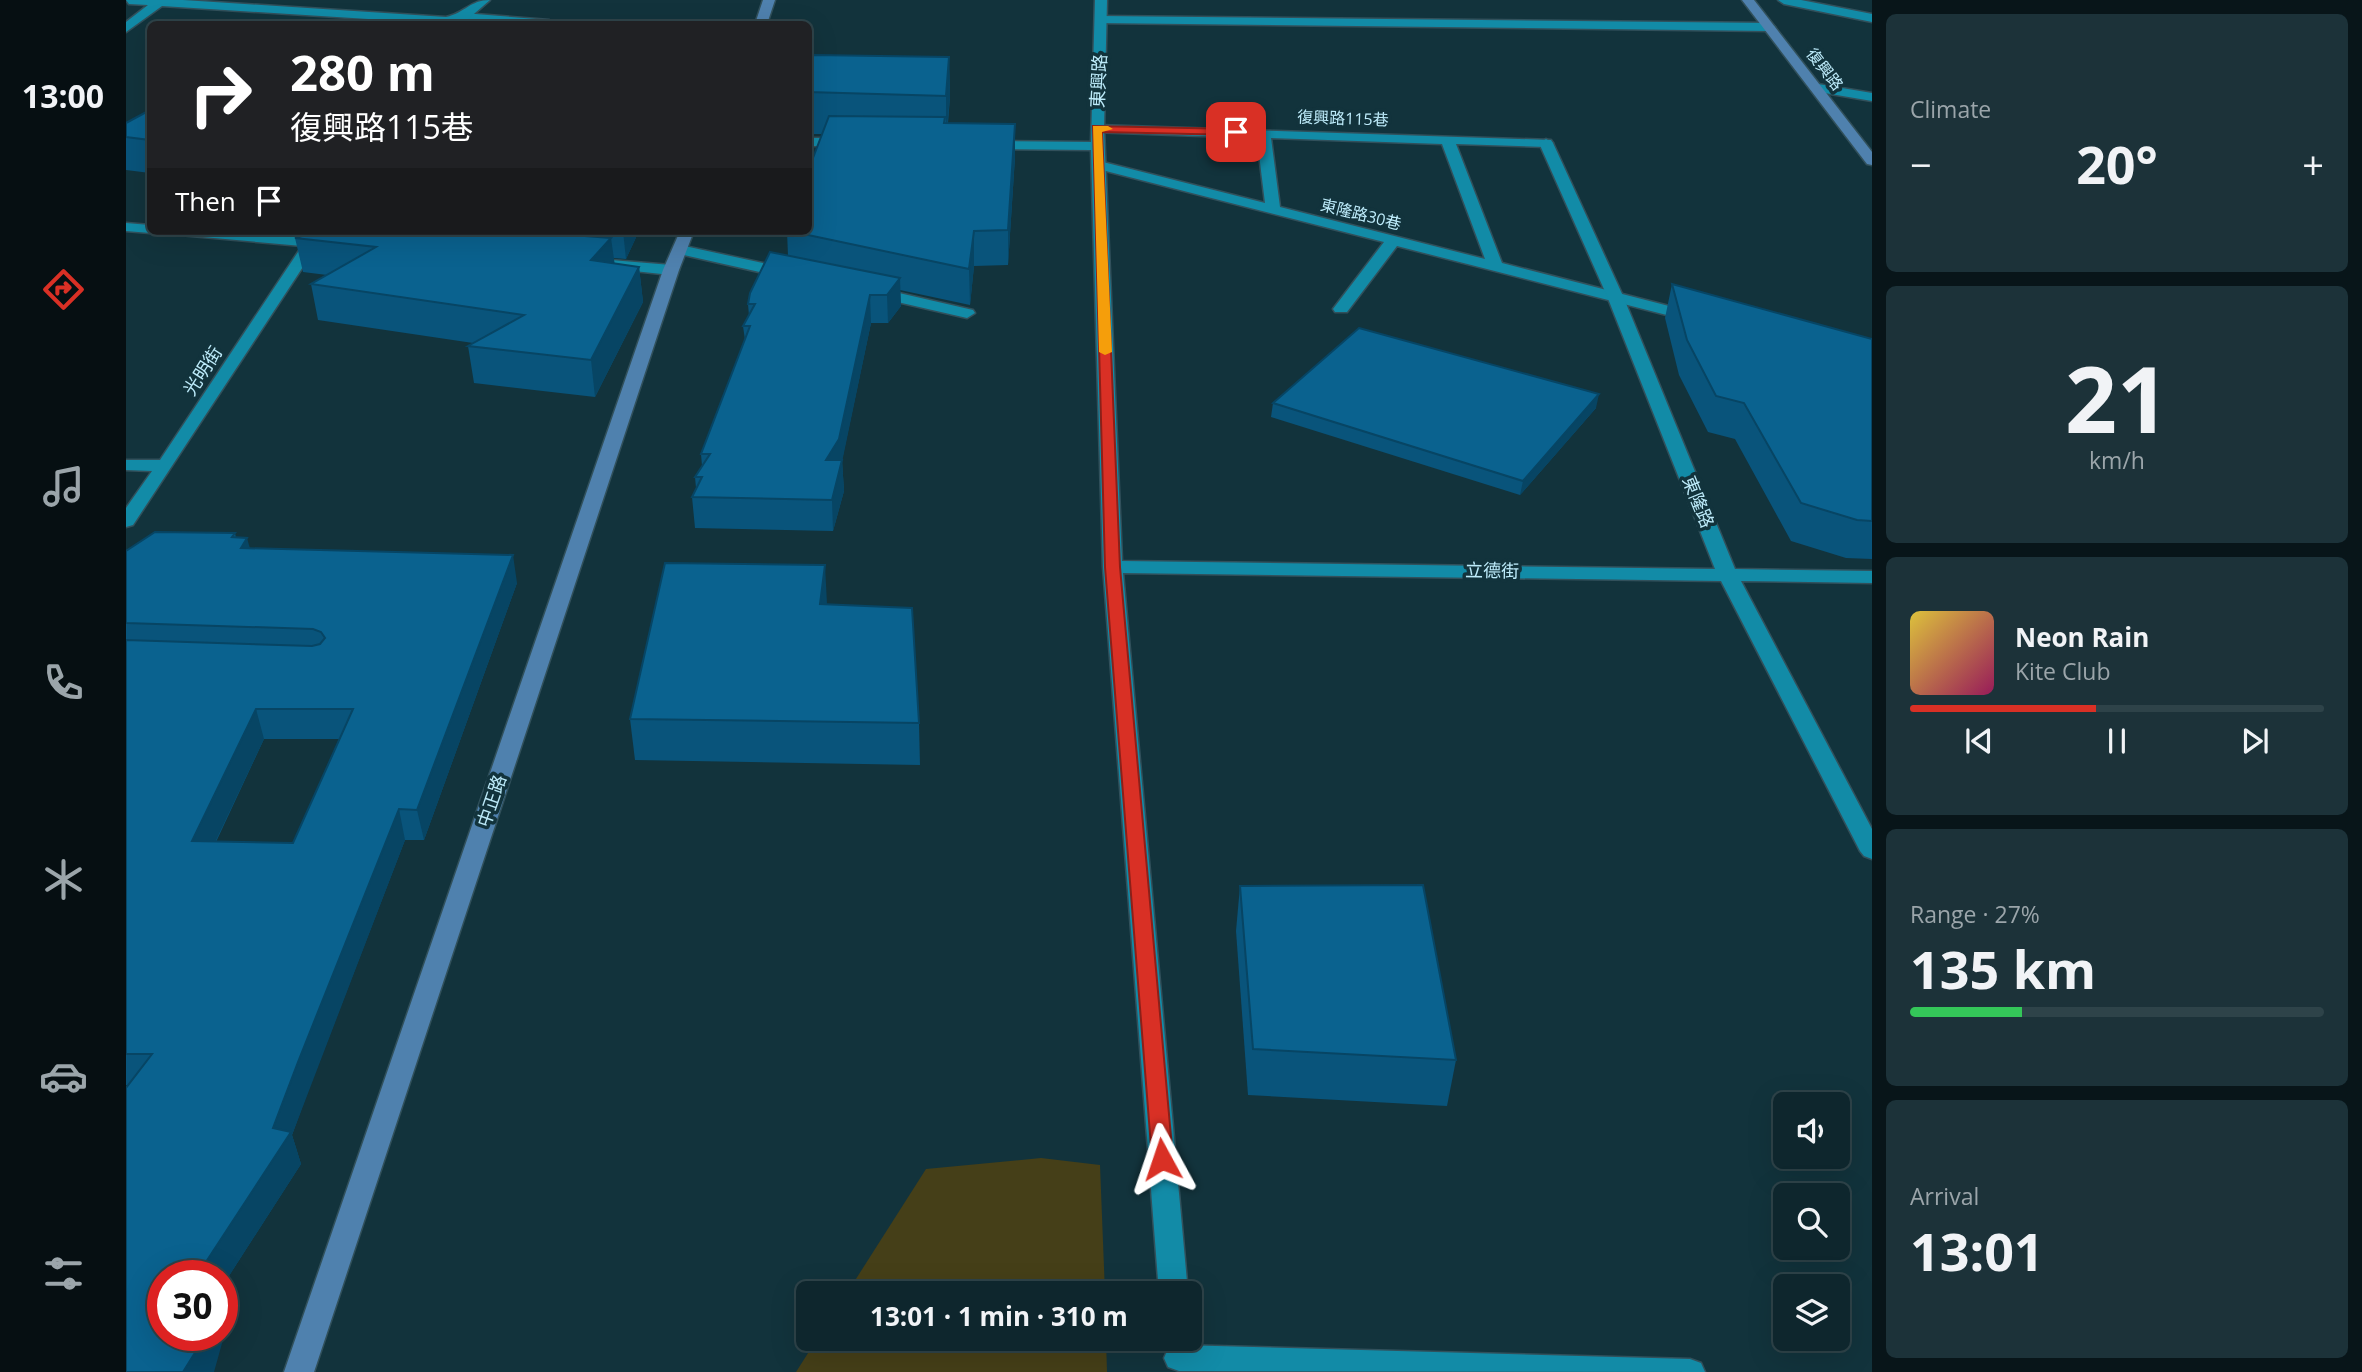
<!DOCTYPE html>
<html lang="en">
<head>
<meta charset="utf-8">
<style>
	:root { --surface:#0e262d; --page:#1c3239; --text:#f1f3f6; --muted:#9ba5aa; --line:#2e4349; --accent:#d93025 }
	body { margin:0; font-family:"Open Sans","Noto Sans TC",sans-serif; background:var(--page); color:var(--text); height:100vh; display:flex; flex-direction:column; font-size:26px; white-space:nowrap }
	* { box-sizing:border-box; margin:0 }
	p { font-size:23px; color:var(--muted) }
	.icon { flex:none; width:38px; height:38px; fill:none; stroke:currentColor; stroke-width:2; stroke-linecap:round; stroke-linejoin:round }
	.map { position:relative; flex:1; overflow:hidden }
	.details { display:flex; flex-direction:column; gap:14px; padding:14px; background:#081519; width:490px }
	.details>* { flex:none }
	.banner { position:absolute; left:21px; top:21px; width:665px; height:214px; border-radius:10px; box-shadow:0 7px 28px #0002,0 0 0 2px var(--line); background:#202124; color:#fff; overflow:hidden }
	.controls { position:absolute; left:1647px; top:1092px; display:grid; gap:14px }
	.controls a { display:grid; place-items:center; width:77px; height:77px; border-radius:10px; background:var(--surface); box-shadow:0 7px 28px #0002,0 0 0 2px var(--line); font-size:35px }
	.speed { position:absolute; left:21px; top:1260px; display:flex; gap:14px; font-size:35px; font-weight:700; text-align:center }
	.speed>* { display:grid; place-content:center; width:91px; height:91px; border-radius:50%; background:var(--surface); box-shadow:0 7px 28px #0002,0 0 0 2px var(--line); line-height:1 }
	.speed .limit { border:10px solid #d22; background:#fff; color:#111 }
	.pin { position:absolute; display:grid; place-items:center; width:60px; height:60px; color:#fff; margin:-30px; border-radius:14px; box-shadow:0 4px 10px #0006 }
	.me { position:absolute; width:77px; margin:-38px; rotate:355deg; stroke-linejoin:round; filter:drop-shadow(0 0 5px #0008) }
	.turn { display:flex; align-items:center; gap:24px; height:147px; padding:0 28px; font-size:32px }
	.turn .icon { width:91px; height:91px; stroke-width:2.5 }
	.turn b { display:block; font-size:49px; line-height:60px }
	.then { display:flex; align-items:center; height:66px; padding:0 28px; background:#0003; gap:14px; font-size:26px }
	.big { font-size:52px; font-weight:700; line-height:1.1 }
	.details .tile { flex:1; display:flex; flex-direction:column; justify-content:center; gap:10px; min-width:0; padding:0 24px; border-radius:10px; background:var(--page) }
	.details .dial { align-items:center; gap:0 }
	.dial b { font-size:91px; line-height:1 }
	.song { display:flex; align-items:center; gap:21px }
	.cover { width:84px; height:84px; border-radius:10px; background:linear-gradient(135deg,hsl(50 70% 55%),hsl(330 70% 35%)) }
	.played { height:7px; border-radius:4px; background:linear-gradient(90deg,var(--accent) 45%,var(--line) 45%) }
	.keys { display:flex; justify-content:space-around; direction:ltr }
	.heat { display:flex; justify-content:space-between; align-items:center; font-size:38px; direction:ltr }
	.charge { height:10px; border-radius:5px; background:linear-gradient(90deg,#34c759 27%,var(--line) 0) }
	.trip { position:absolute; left:670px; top:1281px; width:406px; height:70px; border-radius:10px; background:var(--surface); box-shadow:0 7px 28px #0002,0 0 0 2px var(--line); font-weight:700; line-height:70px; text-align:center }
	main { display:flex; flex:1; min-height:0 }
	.menu { display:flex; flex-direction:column; width:126px; justify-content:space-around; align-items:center; background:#060f12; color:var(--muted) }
	.menu .icon { width:49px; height:49px }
	.menu .selected { color:var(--accent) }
	.menu b { font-size:32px; color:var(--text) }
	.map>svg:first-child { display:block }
	.green { fill:#453f18 }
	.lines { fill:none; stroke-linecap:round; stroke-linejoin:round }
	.lane-casing { stroke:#31505b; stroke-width:3 }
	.street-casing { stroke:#31505b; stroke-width:3 }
	.secondary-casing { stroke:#31505b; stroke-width:3 }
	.lane { fill:#128ba7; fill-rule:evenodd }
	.street { fill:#128ba7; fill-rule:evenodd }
	.secondary { fill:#4f81ae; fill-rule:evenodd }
	.wall { fill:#09547b; fill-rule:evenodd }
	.shaded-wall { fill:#074564 }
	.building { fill:#0a628f; stroke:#074564; stroke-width:2; fill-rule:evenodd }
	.route { fill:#d93025; stroke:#8d1f18; stroke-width:2 }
	.slow { fill:#f59e0b }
	.labels { text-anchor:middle; stroke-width:7; stroke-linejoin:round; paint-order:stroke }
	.far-street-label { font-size:16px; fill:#bdebfa; stroke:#12333c }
	.street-label { font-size:18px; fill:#bdebfa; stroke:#12333c }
</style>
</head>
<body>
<main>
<nav class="menu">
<b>13:00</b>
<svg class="icon selected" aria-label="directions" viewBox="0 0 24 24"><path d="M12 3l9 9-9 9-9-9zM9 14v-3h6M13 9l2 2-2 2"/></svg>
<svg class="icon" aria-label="music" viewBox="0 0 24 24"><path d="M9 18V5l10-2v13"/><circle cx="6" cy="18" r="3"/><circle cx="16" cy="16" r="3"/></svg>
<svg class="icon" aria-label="phone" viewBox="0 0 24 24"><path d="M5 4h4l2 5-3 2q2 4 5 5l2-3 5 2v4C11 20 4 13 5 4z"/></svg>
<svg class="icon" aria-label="climate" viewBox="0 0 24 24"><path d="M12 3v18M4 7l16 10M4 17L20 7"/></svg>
<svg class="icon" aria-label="car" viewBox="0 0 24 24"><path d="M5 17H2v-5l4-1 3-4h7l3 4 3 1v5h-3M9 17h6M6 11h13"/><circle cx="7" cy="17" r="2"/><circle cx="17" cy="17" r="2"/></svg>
<svg class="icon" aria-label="filters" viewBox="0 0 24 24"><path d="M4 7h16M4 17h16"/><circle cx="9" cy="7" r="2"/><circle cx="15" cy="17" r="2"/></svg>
</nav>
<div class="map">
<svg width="1746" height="1372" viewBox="0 0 1746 1372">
	<rect width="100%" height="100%" fill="#12333c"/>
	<g class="green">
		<path d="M915,1158L974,1165L979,1293H721L800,1169Z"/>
		<path d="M691,1339H980L981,1372H670Z"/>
	</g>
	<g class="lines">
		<g class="lane-casing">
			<g id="lane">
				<path d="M1652,0H1675L1746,14V22L1658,4Z"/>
				<path d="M337,13L423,20L429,24H385L333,20V14Z"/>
				<path d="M975,16L1643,23L1649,27L1643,31L971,23L969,20Z"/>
				<path d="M1692,84L1746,93V101L1687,91L1686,88Z"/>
				<path d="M971,125L1425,140L1427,143L1420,147L1330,144L1376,263L1574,314L1576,317L1568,322L1271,246L1221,312H1209L1207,309L1258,242L968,168L966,165L973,161L1139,203L1131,138L966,132V126ZM1145,138L1316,144L1359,259L1154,207Z"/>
				<path d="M554,245L664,269L672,274L664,279L549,253L546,250L549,247Z"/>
				<path d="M747,287L847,310L849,313L841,318L741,295L739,292Z"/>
			</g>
		</g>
		<g class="street-casing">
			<g id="street">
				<path d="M0,0H57L320,17C339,13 344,0 364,0L341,20L321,24L36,6L0,32V22L22,5L3,4Z"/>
				<path d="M969,0H981L978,129L996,561L1589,569L1481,296L1413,143L1420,139L1427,143L1497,296L1609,569L1746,571V583L1615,581L1746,829V859L1738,856L1734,851L1595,581L997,573L1062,1293H1033L977,567L965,150L862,149L855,145L862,141L965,142Z"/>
				<path d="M682,138H721L728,142L721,146H682Z"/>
				<path d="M0,223L24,225V231H30L24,233L0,231Z"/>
				<path d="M47,231H108L198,238L206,243L203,246L190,247L7,525L0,527V508L26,471L0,470V460H34L176,246L54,235Z"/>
				<path d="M485,260L545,265L553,270L545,275L480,268L477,265Z"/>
				<path d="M1053,1345L1564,1359L1575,1363L1579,1372L1053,1371L1042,1367L1038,1358L1042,1349Z"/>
			</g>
		</g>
		<g class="secondary-casing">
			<g id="secondary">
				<path d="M637,0H649L641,24H629Z"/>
				<path d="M1616,0H1628L1746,152V165L1741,164Z"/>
				<path d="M554,231H568L553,270L188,1372H158L537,270Z"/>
			</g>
		</g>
		<use href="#lane" class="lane"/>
		<use href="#street" class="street"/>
		<use href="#secondary" class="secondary"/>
	</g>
	<g class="wall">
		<path d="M823,57L824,97L822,123L889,157L882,265L848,266L844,305L774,290L775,306L762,323H745L716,460L718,491L707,531L569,528L566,497L570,488L569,477L576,466L575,454L619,340L617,326L623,316L622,304L662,256L661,231L696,134H682V62Z"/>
		<path d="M24,110V173L0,170V123Z"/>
		<path d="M193,231H513L500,259L488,258V264L513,267L517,302L469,397L348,383L342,346L347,343L192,320L185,284L201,275L177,272L169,238Z"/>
		<path d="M1546,284L1746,339V559L1720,558L1665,541L1609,439L1582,432L1553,375L1539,318Z"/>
		<path d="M1147,403L1470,408L1394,495L1145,417Z"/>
		<path d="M109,533L110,538L124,548L391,583L298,840H279L181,1094L166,1135L175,1164L99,1282L107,1304L2,1085H0V551ZM138,739H213L167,843L90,842Z"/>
		<path d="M701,604L793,723L794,765L509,760L504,719Z"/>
		<path d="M1114,886L1330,1060L1321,1106L1122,1095L1110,931Z"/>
	</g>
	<g class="shaded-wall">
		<path d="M823,57L824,97L820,137V96Z"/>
		<path d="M889,124V157L882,265V230Z"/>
		<path d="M497,231H513L500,259Z"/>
		<path d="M848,231V266L844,305L843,269Z"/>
		<path d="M485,238L490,273L465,260Z"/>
		<path d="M513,267L517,302L469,397L465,360Z"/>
		<path d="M774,278L775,306L762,323L761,295Z"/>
		<path d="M744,295L745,323L715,467L716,460L718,491L707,531L706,500L700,460Z"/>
		<path d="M1473,394L1470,408L1394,495L1397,481Z"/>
		<path d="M121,538L129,566L115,548Z"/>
		<path d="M387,555L391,583L298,840L291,810Z"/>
		<path d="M699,565L701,604H694Z"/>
		<path d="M130,709L138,739L75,872L66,841Z"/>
		<path d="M273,809L279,840L166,1135L175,1164L99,1282L107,1304L88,1372H57L77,1335H96V1276H79L76,1268L147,1128L172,1062Z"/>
	</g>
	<g class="building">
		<path d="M686,55L823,57L820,96L682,92V62Z"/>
		<path d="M24,110V140L0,137V123Z"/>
		<path d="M703,116L819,117L818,123L889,124L882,230L848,231L843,269L663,231H682V171Z"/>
		<path d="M193,231H393L485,238L465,260L513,267L465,360L342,346L398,315L185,284L250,247L169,238Z"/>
		<path d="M644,252L774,278L761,295H744L713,439L700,460H716L706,500L566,497L576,477H569L584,454H575L624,326H617L629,304H622L624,293Z"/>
		<path d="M1546,284L1746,339V521L1731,520L1675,503L1618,403L1590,396L1561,340Z"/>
		<path d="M1233,328L1473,394L1397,481L1147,403Z"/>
		<path d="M29,532L109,533L106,537L121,538L115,548L387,555L291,810L273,809L172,1062L147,1128L165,1132L76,1268L96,1272L94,1276H37V1335H77L75,1343L57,1372H0V1088L26,1054H0V640L186,646L194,644L199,638L195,632L187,629L0,623V551ZM130,709H227L167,843L66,841Z"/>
		<path d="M539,563L699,565L694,604L786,608L793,723L504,719Z"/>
		<path d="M1297,885L1330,1060L1127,1049L1114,886Z"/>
	</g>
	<path class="route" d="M967,126L1110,129L1115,132L1110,135L976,132L994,567L1047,1159L1044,1164L1036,1167L1029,1164L1026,1159L979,567Z"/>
	<path class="slow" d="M967,126H982L987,129L976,132L986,352L979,355L973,352Z"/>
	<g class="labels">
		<g class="far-street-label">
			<text transform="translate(1699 69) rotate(52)" y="6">復興路</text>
			<text transform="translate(1217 118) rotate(2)" y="6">復興路115巷</text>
			<text transform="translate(1235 214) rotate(14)" y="6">東隆路30巷</text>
		</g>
		<g class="street-label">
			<text transform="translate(973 81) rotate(-87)" y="6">東興路</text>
			<text transform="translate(77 371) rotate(-57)" y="6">光明街</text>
			<text transform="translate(1572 502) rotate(68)" y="6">東隆路</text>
			<text transform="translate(1366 571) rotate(1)" y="6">立德街</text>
			<text transform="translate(366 801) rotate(-71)" y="6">中正路</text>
		</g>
	</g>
</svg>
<div class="controls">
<a><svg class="icon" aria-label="sound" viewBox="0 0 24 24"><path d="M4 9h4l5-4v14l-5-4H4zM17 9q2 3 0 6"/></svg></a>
<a><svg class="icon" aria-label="search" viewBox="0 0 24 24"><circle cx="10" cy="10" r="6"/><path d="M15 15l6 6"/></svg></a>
<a><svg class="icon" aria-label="layers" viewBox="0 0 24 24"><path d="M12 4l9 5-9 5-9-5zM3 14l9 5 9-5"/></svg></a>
</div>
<div class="speed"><div class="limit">30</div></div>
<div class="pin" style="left:1110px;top:132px;background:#d93025"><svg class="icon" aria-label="arrive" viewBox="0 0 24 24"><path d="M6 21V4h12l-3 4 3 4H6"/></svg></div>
<svg class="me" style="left:1036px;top:1159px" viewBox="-20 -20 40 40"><path d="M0-17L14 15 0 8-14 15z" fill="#d93025" stroke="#fff" stroke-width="4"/></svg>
<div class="trip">13:01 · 1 min · 310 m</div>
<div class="banner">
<div class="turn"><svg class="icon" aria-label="right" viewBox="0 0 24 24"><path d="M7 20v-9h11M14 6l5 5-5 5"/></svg><div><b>280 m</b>復興路115巷</div></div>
<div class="then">Then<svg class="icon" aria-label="arrive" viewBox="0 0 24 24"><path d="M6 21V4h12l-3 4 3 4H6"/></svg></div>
</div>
</div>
<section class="details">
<div class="tile"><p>Climate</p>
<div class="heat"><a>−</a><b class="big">20°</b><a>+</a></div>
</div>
<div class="tile dial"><b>21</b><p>km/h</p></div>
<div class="tile">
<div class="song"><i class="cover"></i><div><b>Neon Rain</b><p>Kite Club</p></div></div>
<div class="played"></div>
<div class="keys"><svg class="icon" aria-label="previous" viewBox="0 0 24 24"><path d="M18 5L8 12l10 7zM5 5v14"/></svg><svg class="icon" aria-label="pause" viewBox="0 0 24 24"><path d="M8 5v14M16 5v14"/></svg><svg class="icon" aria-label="next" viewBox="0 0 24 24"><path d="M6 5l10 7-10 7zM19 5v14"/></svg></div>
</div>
<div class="tile"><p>Range · 27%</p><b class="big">135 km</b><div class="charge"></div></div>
<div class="tile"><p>Arrival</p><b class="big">13:01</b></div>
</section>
</main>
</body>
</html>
